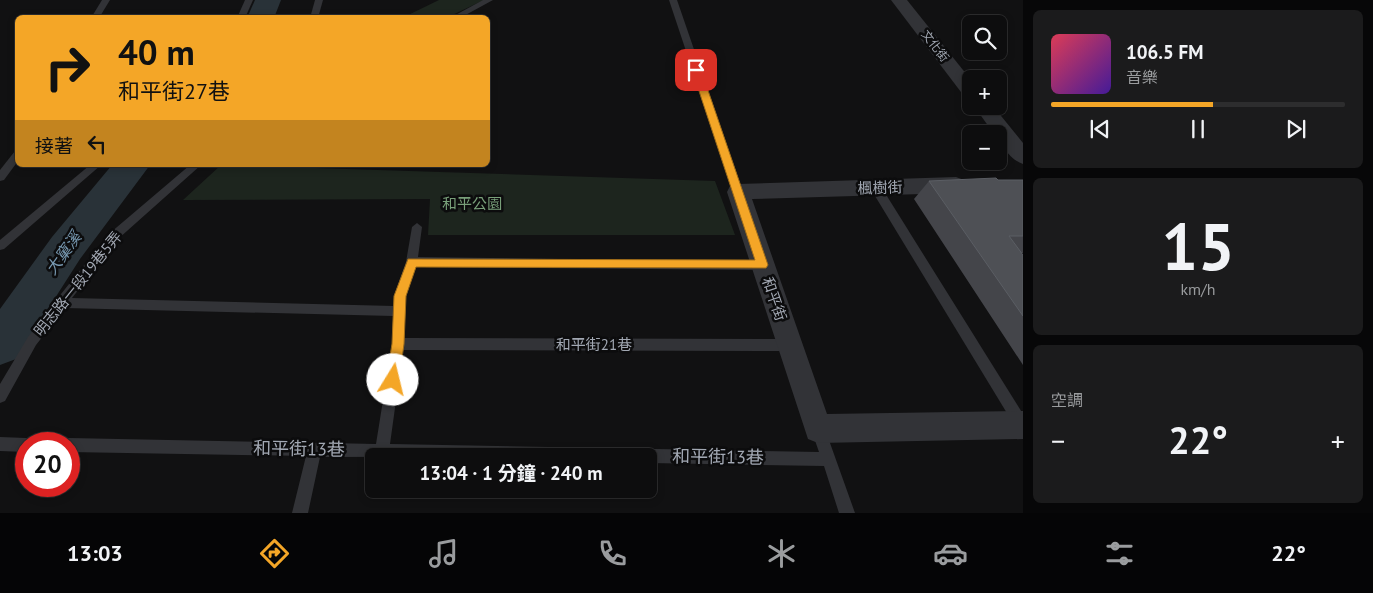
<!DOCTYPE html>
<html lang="zh-TW">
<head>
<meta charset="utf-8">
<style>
	:root { --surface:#0d0d0e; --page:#1b1b1c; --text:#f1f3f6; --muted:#9a9c9e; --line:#2d2d2e; --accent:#f4a627 }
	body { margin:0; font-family:"PT Sans","Noto Sans TC",sans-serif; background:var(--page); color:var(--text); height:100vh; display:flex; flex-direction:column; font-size:19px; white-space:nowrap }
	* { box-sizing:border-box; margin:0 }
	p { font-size:16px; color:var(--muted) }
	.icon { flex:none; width:28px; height:28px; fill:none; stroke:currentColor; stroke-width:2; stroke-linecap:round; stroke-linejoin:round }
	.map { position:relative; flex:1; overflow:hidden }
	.drawer { display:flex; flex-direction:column; gap:10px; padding:10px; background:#070708; width:350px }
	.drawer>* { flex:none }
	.guide { position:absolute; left:15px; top:15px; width:475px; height:152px; border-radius:8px; box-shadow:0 2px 8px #0003,0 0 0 1px var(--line); background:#f4a627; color:#111; overflow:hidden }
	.fabs { position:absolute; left:962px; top:15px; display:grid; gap:10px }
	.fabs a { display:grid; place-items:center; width:45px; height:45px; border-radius:8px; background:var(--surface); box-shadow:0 2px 8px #0003,0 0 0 1px var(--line); font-size:25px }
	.speed { position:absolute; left:15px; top:432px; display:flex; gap:10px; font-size:25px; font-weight:700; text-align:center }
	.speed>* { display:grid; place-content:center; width:65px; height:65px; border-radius:50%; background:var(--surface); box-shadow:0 2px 8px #0003,0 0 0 1px var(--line); line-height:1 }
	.speed .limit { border:8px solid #d22; background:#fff; color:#111 }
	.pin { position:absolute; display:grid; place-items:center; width:42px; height:42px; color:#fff; margin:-21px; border-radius:10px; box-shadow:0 2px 8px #0006 }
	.me { position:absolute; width:55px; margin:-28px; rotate:9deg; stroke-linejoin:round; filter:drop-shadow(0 0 4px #0008) }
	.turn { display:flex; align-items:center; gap:18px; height:105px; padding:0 20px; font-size:22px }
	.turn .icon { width:65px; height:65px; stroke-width:2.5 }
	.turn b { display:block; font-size:35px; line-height:42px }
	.then { display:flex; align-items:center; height:48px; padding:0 20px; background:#0003; gap:10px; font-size:19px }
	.big { font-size:38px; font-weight:700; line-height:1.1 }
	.drawer .tile { flex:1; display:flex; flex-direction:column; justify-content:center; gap:8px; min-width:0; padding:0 18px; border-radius:8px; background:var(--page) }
	.drawer .dial { align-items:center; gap:0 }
	.dial b { font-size:65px; line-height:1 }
	.song { display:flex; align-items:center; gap:15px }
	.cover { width:60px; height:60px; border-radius:8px; background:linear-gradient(135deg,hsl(350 70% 55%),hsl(260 70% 35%)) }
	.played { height:5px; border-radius:2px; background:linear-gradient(90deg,var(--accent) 55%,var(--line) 55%) }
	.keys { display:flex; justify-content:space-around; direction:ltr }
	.heat { display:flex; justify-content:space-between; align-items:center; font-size:28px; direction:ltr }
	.trip { position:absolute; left:365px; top:448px; width:292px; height:50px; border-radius:8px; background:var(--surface); box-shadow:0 2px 8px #0003,0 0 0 1px var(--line); font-weight:700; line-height:50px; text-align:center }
	.dock { display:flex; height:80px; justify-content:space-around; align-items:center; background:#050506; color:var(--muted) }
	.dock .icon { width:35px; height:35px }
	.dock .selected { color:var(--accent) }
	.dock b { font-size:22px; color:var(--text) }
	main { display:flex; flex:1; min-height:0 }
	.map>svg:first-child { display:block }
	.green { fill:#1d251e }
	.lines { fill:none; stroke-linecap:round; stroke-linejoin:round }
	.river { fill:#293238; fill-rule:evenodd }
	.lane { fill:#323337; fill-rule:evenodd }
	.street { fill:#323337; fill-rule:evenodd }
	.wall { fill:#44454a }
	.building { fill:#4e5055; stroke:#5b5e64 }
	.route { fill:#f4a627; stroke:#9f6c19 }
	.labels { text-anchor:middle; stroke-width:5; stroke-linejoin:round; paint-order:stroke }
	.far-street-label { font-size:12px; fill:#a2a8b3; stroke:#0c0c0d }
	.street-label { font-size:15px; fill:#a2a8b3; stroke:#0c0c0d }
	.park-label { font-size:15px; fill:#789f79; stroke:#0c0c0d }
	.water-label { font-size:16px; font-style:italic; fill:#7798b0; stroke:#0c0c0d }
	.near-street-label { font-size:18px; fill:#a2a8b3; stroke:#0c0c0d }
</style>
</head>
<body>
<main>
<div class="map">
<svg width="1023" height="513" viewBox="0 0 1023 513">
	<rect width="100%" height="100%" fill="#111112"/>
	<g class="green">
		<path d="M439,0H484L448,17L402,18Z"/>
		<path d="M221,165L715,181L735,235H428L430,199L183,200Z"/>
	</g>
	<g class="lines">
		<g class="river">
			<path d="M255,0H281L274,18H247Z"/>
			<path d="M112,165H150L80,259L16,359L0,365V309L52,237Z"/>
		</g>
		<g class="lane">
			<path d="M102,0H110L99,18H91Z"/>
			<path d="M245,0H253L245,18H237Z"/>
			<path d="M315,0H323L318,18H310Z"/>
			<path d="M483,0H493L460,18H450Z"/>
			<path d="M669,0H677L743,192L742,195L738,196L733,192Z"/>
			<path d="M18,150V161L4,180L0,181V170L15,151Z"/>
			<path d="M90,165H101L4,249L0,250V240Z"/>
			<path d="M190,165H201L118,239L72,298L394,306V296L406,262L412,227L417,223L422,227L418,257L766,262L768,265L766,268L762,270L416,267L406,296L404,338L790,339L794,341L796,345L794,349L790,351L403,350L390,444L819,452L811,429L813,424L818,422L823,424L825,429L855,513H839L824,466L649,463V456L320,457L308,513H292L306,456L69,452V444H62L64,440L69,438L376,444L392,344L393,316L65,308L36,345L5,401L0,403V384L28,337L57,299L110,233Z"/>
			<path d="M876,184L880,185L1023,414V429L1016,428L872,191L871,188Z"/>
			<path d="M0,437L26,438L31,440L33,444H26V452L0,451Z"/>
		</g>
		<g class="street">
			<path d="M891,0H907L971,80V98L964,96Z"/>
			<path d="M974,106H993L1023,143V164C1012,161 999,145 999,134H994Z"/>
			<path d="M956,177L964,180L967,185L964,190L956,193L752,199L827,414L1023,411V439L818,443L808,439L727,192L730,186L738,184Z"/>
		</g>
	</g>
	<path class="wall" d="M1023,180V253H1021L1023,255V365L914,199L929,181Z"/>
	<path class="building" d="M996,178L998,180H1023V236H1009L1023,255V316L929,181Z"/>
	<path class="route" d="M696,67L701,70L768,265L766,268L416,267L406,296L404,344L399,380L397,384L393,386L388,384L386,380L392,344L394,296L408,259L755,260L692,70Z"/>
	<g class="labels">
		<g class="far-street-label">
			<text transform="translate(935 46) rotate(52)" y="4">文化街</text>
		</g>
		<g class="street-label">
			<text transform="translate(880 188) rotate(-2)" y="5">楓樹街</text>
			<text transform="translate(78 284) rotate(-51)" y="5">明志路一段19巷5弄</text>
			<text transform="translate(774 299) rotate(71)" y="5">和平街</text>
			<text x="594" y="350">和平街21巷</text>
		</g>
		<g class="park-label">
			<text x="472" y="209">和平公園</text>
		</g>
		<g class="water-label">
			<text transform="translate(63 253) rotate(-54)" y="6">大窠溪</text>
		</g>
		<g class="near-street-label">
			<text transform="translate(299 449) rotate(1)" y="6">和平街13巷</text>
			<text transform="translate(718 457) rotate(1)" y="6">和平街13巷</text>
		</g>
	</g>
</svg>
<div class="fabs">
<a><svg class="icon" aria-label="search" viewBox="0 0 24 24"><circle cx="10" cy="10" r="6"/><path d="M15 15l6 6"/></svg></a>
<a>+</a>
<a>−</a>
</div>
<div class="speed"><div class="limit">20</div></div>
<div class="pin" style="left:696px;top:70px;background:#d93025"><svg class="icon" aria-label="arrive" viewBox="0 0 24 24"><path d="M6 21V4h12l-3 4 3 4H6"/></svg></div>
<svg class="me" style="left:393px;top:380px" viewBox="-20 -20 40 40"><circle r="19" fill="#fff"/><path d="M0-13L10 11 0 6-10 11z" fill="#f4a627"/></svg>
<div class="trip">13:04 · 1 分鐘 · 240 m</div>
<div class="guide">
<div class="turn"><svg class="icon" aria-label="right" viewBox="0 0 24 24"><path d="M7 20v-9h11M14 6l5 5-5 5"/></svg><div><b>40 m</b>和平街27巷</div></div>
<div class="then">接著<svg class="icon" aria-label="left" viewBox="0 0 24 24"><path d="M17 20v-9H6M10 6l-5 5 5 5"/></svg></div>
</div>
</div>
<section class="drawer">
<div class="tile">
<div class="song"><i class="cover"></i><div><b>106.5 FM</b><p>音樂</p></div></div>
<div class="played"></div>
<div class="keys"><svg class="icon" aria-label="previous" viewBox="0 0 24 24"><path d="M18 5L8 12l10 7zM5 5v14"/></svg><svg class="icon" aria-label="pause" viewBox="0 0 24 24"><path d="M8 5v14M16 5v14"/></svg><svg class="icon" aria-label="next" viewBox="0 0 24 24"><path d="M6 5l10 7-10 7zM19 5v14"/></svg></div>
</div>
<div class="tile dial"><b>15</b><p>km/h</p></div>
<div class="tile"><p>空調</p>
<div class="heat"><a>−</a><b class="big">22°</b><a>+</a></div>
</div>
</section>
</main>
<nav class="dock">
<b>13:03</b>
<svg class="icon selected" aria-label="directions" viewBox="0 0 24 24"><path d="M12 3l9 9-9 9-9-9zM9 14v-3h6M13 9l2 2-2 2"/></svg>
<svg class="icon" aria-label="music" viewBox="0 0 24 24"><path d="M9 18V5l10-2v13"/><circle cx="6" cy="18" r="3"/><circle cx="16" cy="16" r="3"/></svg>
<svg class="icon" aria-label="phone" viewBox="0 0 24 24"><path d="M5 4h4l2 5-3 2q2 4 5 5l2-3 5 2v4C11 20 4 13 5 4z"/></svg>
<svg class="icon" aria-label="climate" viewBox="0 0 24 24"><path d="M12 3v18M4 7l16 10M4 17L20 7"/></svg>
<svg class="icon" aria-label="car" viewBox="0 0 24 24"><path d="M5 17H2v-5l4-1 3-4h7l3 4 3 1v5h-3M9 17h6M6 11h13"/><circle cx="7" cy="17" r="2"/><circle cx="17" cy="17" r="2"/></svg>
<svg class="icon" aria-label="filters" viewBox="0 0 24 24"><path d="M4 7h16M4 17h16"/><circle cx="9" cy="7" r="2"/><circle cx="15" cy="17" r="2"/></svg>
<b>22°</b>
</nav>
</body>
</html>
